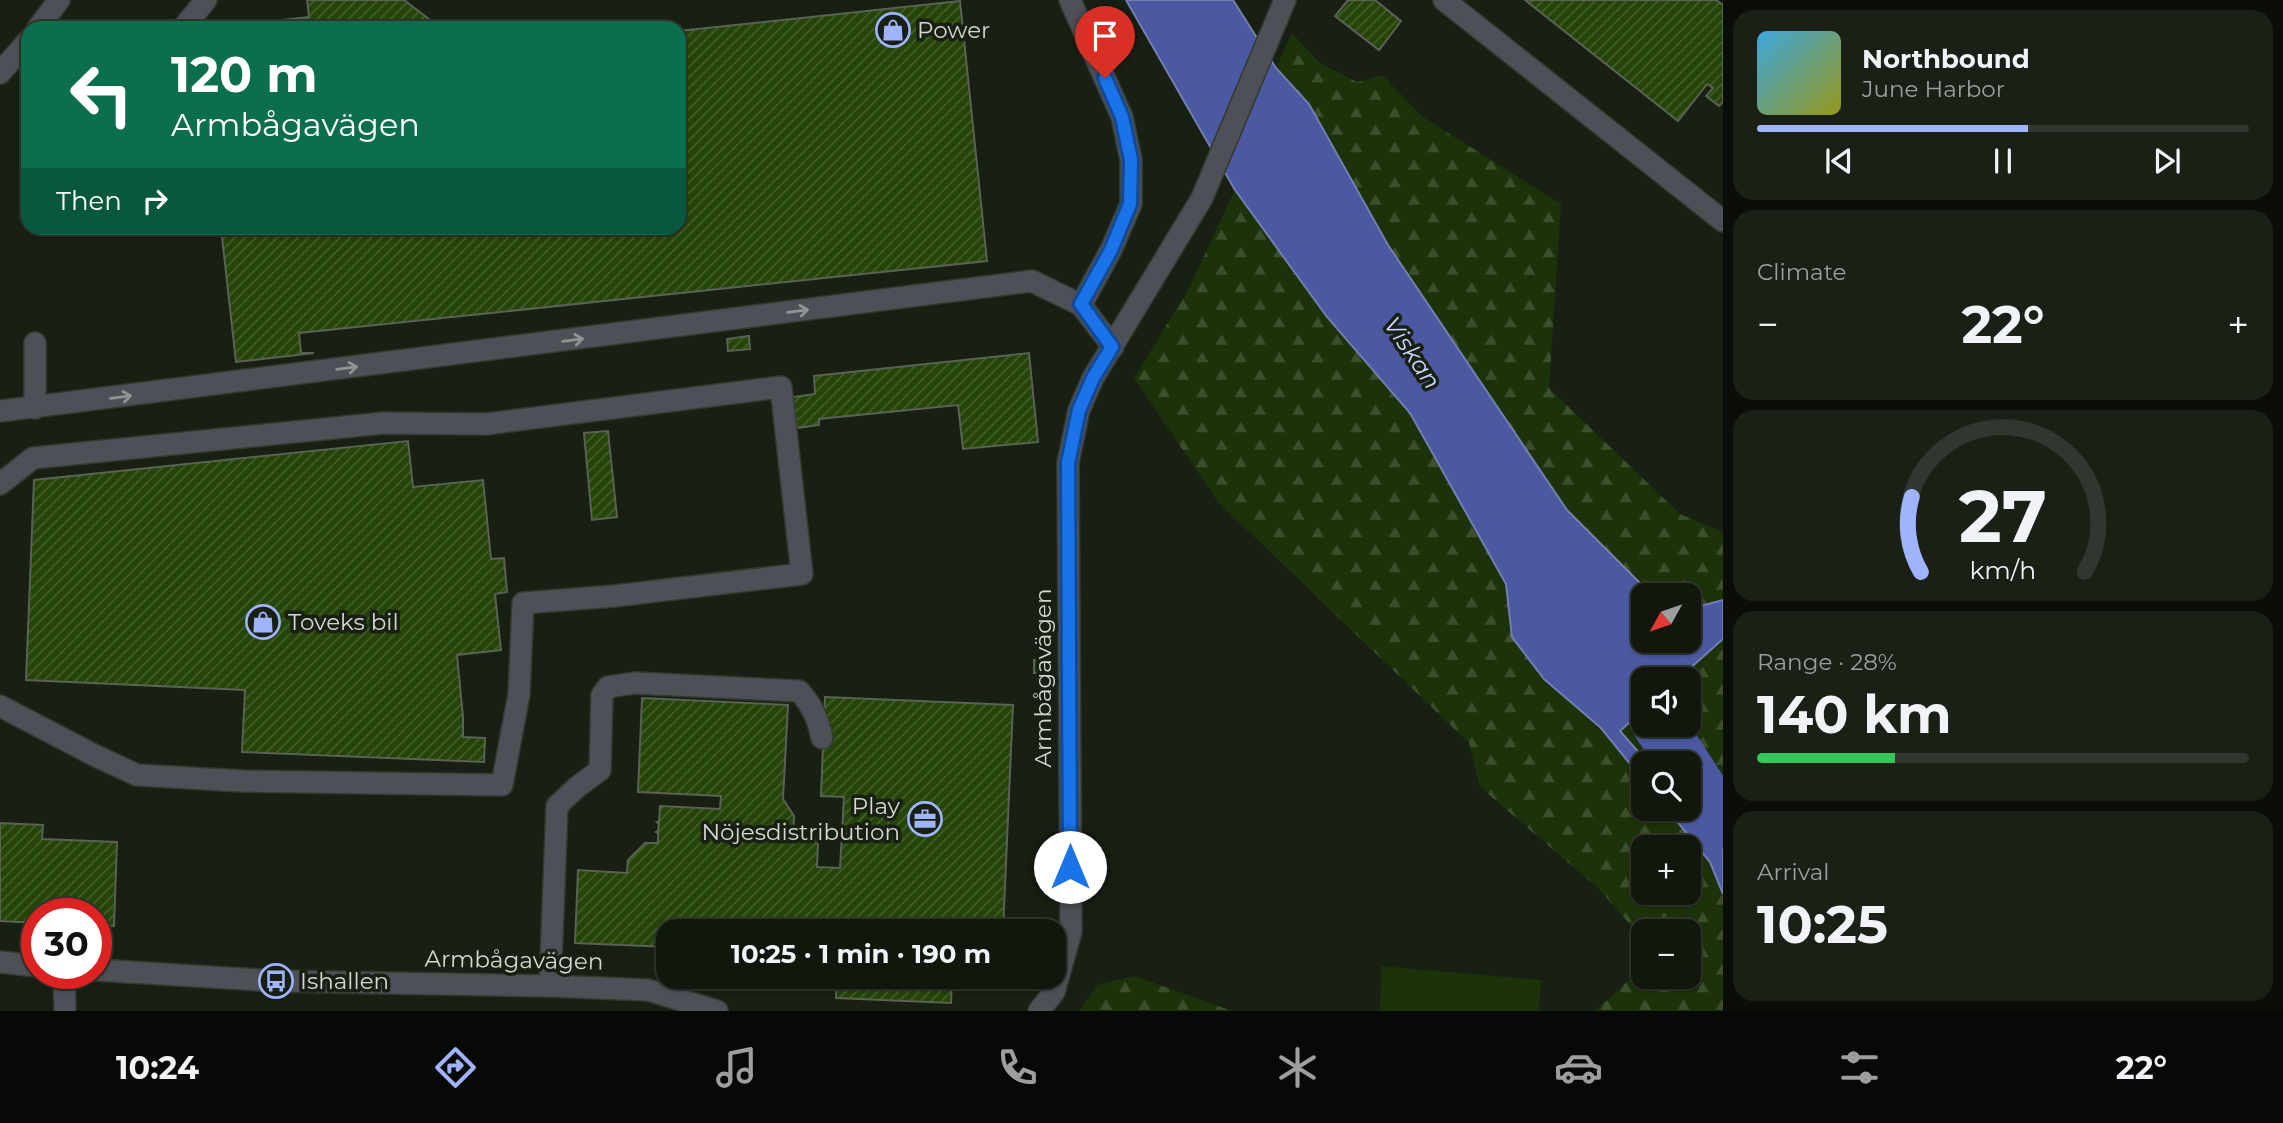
<!DOCTYPE html>
<html lang="en">
<head>
<meta charset="utf-8">
<style>
	:root { --surface:#12170e; --page:#1b2017; --text:#f1f3f6; --muted:#9c9f9e; --line:#31362e; --accent:#a0b3fd }
	body { margin:0; font-family:Montserrat,sans-serif; background:var(--page); color:var(--text); height:100vh; display:flex; flex-direction:column; font-size:26px; white-space:nowrap }
	* { box-sizing:border-box; margin:0 }
	p { font-size:23px; color:var(--muted) }
	.icon { flex:none; width:38px; height:38px; fill:none; stroke:currentColor; stroke-width:2; stroke-linecap:round; stroke-linejoin:round }
	.map { position:relative; flex:1; overflow:hidden }
	.details { display:flex; flex-direction:column; gap:10px; padding:10px; background:#0a0d08; width:560px }
	.details>* { flex:none }
	.banner { position:absolute; left:21px; top:21px; width:665px; height:214px; border-radius:21px; box-shadow:0 2px 5px #0004,0 0 0 2px var(--line); background:#0b6e4f; color:#fff; overflow:hidden }
	.needle { width:46px; rotate:230deg }
	.buttons { position:absolute; left:1631px; top:583px; display:grid; gap:14px }
	.buttons a { display:grid; place-items:center; width:70px; height:70px; border-radius:14px; background:var(--surface); box-shadow:0 2px 5px #0004,0 0 0 2px var(--line); font-size:35px }
	.speed { position:absolute; left:21px; top:898px; display:flex; gap:14px; font-size:35px; font-weight:700; text-align:center }
	.speed>* { display:grid; place-content:center; width:91px; height:91px; border-radius:50%; background:var(--surface); box-shadow:0 2px 5px #0004,0 0 0 2px var(--line); line-height:1 }
	.speed .limit { border:10px solid #d22; background:#fff; color:#111 }
	.pin { position:absolute; display:grid; place-items:center; width:60px; height:60px; color:#fff; margin:-72px -30px; border-radius:50% 50% 50% 0; rotate:-45deg; box-shadow:0 0 7px #0007 }
	.pin .icon { rotate:45deg }
	.me { position:absolute; width:77px; margin:-38px; rotate:0deg; stroke-linejoin:round; filter:drop-shadow(0 0 5px #0008) }
	.turn { display:flex; align-items:center; gap:24px; height:147px; padding:0 35px; font-size:32px }
	.turn .icon { width:91px; height:91px; stroke-width:2.5 }
	.turn b { display:block; font-size:49px; line-height:60px }
	.then { display:flex; align-items:center; height:66px; padding:0 35px; background:#0003; gap:14px; font-size:26px }
	.big { font-size:52px; font-weight:700; line-height:1.1 }
	.details .tile { flex:1; display:flex; flex-direction:column; justify-content:center; gap:10px; min-width:0; padding:0 24px; border-radius:21px; background:var(--page) }
	.details .dial { align-items:center; gap:0 }
	.dial svg { height:182px; overflow:visible; fill:none; stroke:var(--line); stroke-width:7; stroke-linecap:round; text-anchor:middle }
	.dial text { fill:var(--text); stroke:none }
	.song { display:flex; align-items:center; gap:21px }
	.cover { width:84px; height:84px; border-radius:10px; background:linear-gradient(135deg,hsl(200 70% 55%),hsl(60 70% 35%)) }
	.played { height:7px; border-radius:4px; background:linear-gradient(90deg,var(--accent) 55%,var(--line) 55%) }
	.keys { display:flex; justify-content:space-around; direction:ltr }
	.heat { display:flex; justify-content:space-between; align-items:center; font-size:38px; direction:ltr }
	.charge { height:10px; border-radius:5px; background:linear-gradient(90deg,#34c759 28%,var(--line) 0) }
	.trip { position:absolute; left:656px; top:919px; width:410px; height:70px; border-radius:21px; background:var(--surface); box-shadow:0 2px 5px #0004,0 0 0 2px var(--line); font-weight:700; line-height:70px; text-align:center }
	.menu { display:flex; height:112px; justify-content:space-around; align-items:center; background:#070906; color:var(--muted) }
	.menu .icon { width:49px; height:49px }
	.menu .current { color:var(--accent) }
	.menu b { font-size:32px; color:var(--text) }
	main { display:flex; flex:1; min-height:0 }
	.map>svg:first-child { display:block }
	.forest { fill:url(#forest-firs); fill-rule:evenodd }
	.pitch { fill:#1b320a }
	.water { fill:#4a59a1; stroke:#737faf; stroke-width:2 }
	.lines { fill:none; stroke-linecap:round; stroke-linejoin:round }
	.river { stroke:#4a59a1; stroke-width:52 }
	.building { fill:url(#building-hatch); stroke:#596254; stroke-width:2 }
	.minor-casing { stroke:#32392d; stroke-width:24 }
	.minor { stroke:#4e5057; stroke-width:21 }
	.oneway { stroke:#909494 }
	.route-casing { stroke:#114b97; stroke-width:18 }
	.route { stroke:#1a73e8; stroke-width:12 }
	.labels { text-anchor:middle; stroke-width:7; stroke-linejoin:round; paint-order:stroke }
	.poi-label { font-size:23px; fill:#d3d8d0; stroke:#181f13; text-anchor:start }
	.street-label { font-size:23px; fill:#d3d8d0; stroke:#181f13 }
	.water-label { font-size:24px; font-style:italic; fill:#cad6ff; stroke:#181f13 }
</style>
</head>
<body>
<main>
<div class="map">
<svg width="1723" height="1011" viewBox="0 0 1723 1011">
	<defs>
		<pattern id="forest-firs" width="22" height="20" patternUnits="userSpaceOnUse" patternTransform="scale(1.75)"><rect width="22" height="20" fill="#1b320a"/><path d="M5 1l3.5 6h-7zM16 11l3.5 6h-7z" fill="#3b4f2d"/></pattern>
		<pattern id="building-hatch" width="6" height="6" patternUnits="userSpaceOnUse" patternTransform="scale(1.75)"><rect width="6" height="6" fill="#244408"/><path d="M-1 1l2-2M0 6l6-6M5 7l2-2" fill="none" stroke="#435e2b"/></pattern>
	</defs>
	<rect width="100%" height="100%" fill="#181f13"/>
	<g class="forest">
		<path d="M1292,33L1320,63L1357,82L1382,75L1423,117L1561,204L1549,388L1680,514L1723,532V600L1689,609V595H1652L1567,510L1388,245L1309,104L1276,68Z"/>
		<path d="M1235,190L1327,316L1410,413L1506,584L1512,637L1544,679L1601,728L1643,780V808L1667,809L1710,862L1723,894V1011H1595L1641,969L1640,936L1599,889L1480,787L1469,743L1218,502L1134,378L1187,292ZM1643,847H1689V892H1643ZM1643,931H1689V976H1643Z"/>
		<path d="M1723,639V847L1689,809V763H1648L1620,731L1643,710V724H1689V679H1678Z"/>
		<path d="M1135,976L1232,1011H1079L1097,985Z"/>
	</g>
	<path class="pitch" d="M1381,966L1541,980L1539,1011H1380Z"/>
	<g class="water">
		<path d="M1126,0H1233L1276,68L1309,104L1388,245L1567,510L1652,595H1643V640H1689V609L1723,600V639L1678,679H1643V710L1620,731L1648,763H1643V780L1601,728L1544,679L1512,637L1506,584L1410,413L1327,317L1235,190Z"/>
		<path d="M1667,809H1689L1723,847V894L1710,862Z"/>
	</g>
	<g class="lines">
		<g class="river">
			<path d="M1658,724L1684,763"/>
			<path d="M1689,771L1723,823"/>
		</g>
	</g>
	<g class="building">
		<path d="M307,0H404L438,26L442,25V28H284L283,20L309,17Z"/>
		<path d="M1348,0H1375L1401,21L1379,50L1335,16Z"/>
		<path d="M1525,0H1716L1723,5V102L1719,106L1706,96L1713,88L1707,84L1678,121Z"/>
		<path d="M960,1L987,261L299,333L301,353H314L236,362L221,228H679V31Z"/>
		<path d="M749,336L750,349L728,351L727,339Z"/>
		<path d="M1029,353L1038,442L963,449L958,405L819,419V425L797,428L793,397L815,394L814,376Z"/>
		<path d="M608,431L617,517L592,520L584,433Z"/>
		<path d="M408,441L413,487L483,480L491,559L504,558L507,592L495,594L501,650L457,655L463,717V737L485,738L484,762L242,752L245,690L26,680L34,480Z"/>
		<path d="M1034,660H1045V674L1034,673Z"/>
		<path d="M825,697L1013,705L1003,931H668V947L575,943L578,870L627,873L628,860L645,843H658V833L656,832L658,831L659,824L657,822H659L660,806L720,809L721,796L638,792L642,698L788,705L783,799L794,816L793,839L815,840L818,843L817,867L840,868L844,797L821,796Z"/>
		<path d="M0,823L43,825L42,839L117,842L114,926L96,925V914H37V923L0,921Z"/>
		<path d="M837,976H952L951,1003L836,998Z"/>
	</g>
	<g class="lines">
		<g class="minor-casing">
			<g id="minor">
				<path d="M1070,0L1122,117L1131,160V204L1111,250L1081,305L1113,347"/>
				<path d="M1444,0L1723,221"/>
				<path d="M38,28L59,0"/>
				<path d="M183,28L206,0"/>
				<path d="M0,73L28,41"/>
				<path d="M35,408V343"/>
				<path d="M0,411L1032,281L1081,305"/>
				<path d="M0,484L33,458L384,423L486,424L781,387L802,574L614,596L523,603L519,694L502,785L242,781L137,775L94,755L0,706"/>
				<path d="M0,962L37,966"/>
				<path d="M96,970L276,981L550,986L648,990L717,1011"/>
				<path d="M64,973L65,1011"/>
				<path d="M550,986L557,806L576,788L600,770L602,695L608,687L635,683L799,691C812,705 818,719 822,738"/>
				<path d="M1039,1011L1054,992L1071,932L1068,463L1079,410L1093,378L1202,198L1285,0"/>
			</g>
		</g>
		<use href="#minor" class="minor"/>
	</g>
	<defs><path id="oneway-shaft" d="M-6 0H5M1.5-3L5.5 0L1.5 3" fill="none" stroke-width="1.6" stroke-linecap="round" stroke-linejoin="round" transform="scale(1.75)"/></defs>
	<g class="oneway">
		<use href="#oneway-shaft" transform="translate(798 311) rotate(-7)"/>
		<use href="#oneway-shaft" transform="translate(573 340) rotate(-7)"/>
		<use href="#oneway-shaft" transform="translate(347 368) rotate(-7)"/>
		<use href="#oneway-shaft" transform="translate(121 397) rotate(-7)"/>
	</g>
	<g class="lines">
		<g class="route-casing">
			<path id="route" d="M1070,867L1068,463L1079,410L1093,378L1112,347L1081,304L1111,250L1130,204L1131,160L1122,117L1105,78"/>
		</g>
		<use href="#route" class="route"/>
	</g>
	<defs>
		<g id="shop-ring" transform="scale(1.75)"><circle r="9.5" fill="#181f13" stroke="#a0b3fd" stroke-width="1.5"/><path d="M-5-2.5h2.3a2.7 3.5 0 0 1 5.4 0H5L5.5 6h-11ZM-1.5-2.5h3a1.5 2.3 0 0 0-3 0Z" fill="#a0b3fd"/></g>
		<g id="office-ring" transform="scale(1.75)"><circle r="9.5" fill="#181f13" stroke="#a0b3fd" stroke-width="1.5"/><path d="M-6-3h4V-5.5h4V-3h4V5H-6ZM-1-4.5V-3h2v-1.5ZM-6 0V1H6V0Z" fill="#a0b3fd"/></g>
		<g id="bus-ring" transform="scale(1.75)"><circle r="9.5" fill="#181f13" stroke="#a0b3fd" stroke-width="1.5"/><path d="M-5-6H5V4H4V6H2V4H-2V6H-4V4H-5ZM-3.5-4V0h7V-4ZM-3.5 1.2v1.5H-2V1.2ZM2 1.2v1.5H3.5V1.2Z" fill="#a0b3fd"/></g>
	</defs>
	<g fill-rule="evenodd">
		<use href="#shop-ring" x="893" y="30"/>
		<use href="#shop-ring" x="263" y="622"/>
		<use href="#office-ring" x="925" y="819"/>
		<use href="#bus-ring" x="276" y="981"/>
	</g>
	<g class="labels">
		<g class="poi-label">
			<text x="917" y="38">Power</text>
			<text x="288" y="630">Toveks bil</text>
			<text x="900" y="814" text-anchor="end">Play<tspan x="900" dy="26">Nöjesdistribution</tspan></text>
			<text x="300" y="989">Ishallen</text>
		</g>
		<g class="street-label">
			<text transform="translate(1043 678) rotate(-90)" y="8">Armbågavägen</text>
			<text transform="translate(514 960) rotate(1)" y="8">Armbågavägen</text>
		</g>
		<g class="water-label">
			<text transform="translate(1412 353) rotate(56)" y="8">Viskan</text>
		</g>
	</g>
</svg>
<div class="buttons">
<a><svg class="needle" viewBox="-14 -14 28 28"><path d="M0-13l5 13h-10z" fill="#e53935"/><path d="M0 13l5-13h-10z" fill="#9c9f9e"/></svg></a>
<a><svg class="icon" aria-label="sound" viewBox="0 0 24 24"><path d="M4 9h4l5-4v14l-5-4H4zM17 9q2 3 0 6"/></svg></a>
<a><svg class="icon" aria-label="search" viewBox="0 0 24 24"><circle cx="10" cy="10" r="6"/><path d="M15 15l6 6"/></svg></a>
<a>+</a>
<a>−</a>
</div>
<div class="speed"><div class="limit">30</div></div>
<div class="pin" style="left:1105px;top:78px;background:#d93025"><svg class="icon" aria-label="arrive" viewBox="0 0 24 24"><path d="M6 21V4h12l-3 4 3 4H6"/></svg></div>
<svg class="me" style="left:1070px;top:867px" viewBox="-20 -20 40 40"><circle r="19" fill="#fff"/><path d="M0-13L10 11 0 6-10 11z" fill="#1a73e8"/></svg>
<div class="trip">10:25 · 1 min · 190 m</div>
<div class="banner">
<div class="turn"><svg class="icon" aria-label="left" viewBox="0 0 24 24"><path d="M17 20v-9H6M10 6l-5 5 5 5"/></svg><div><b>120 m</b>Armbågavägen</div></div>
<div class="then">Then<svg class="icon" aria-label="right" viewBox="0 0 24 24"><path d="M7 20v-9h11M14 6l5 5-5 5"/></svg></div>
</div>
</div>
<section class="details">
<div class="tile">
<div class="song"><i class="cover"></i><div><b>Northbound</b><p>June Harbor</p></div></div>
<div class="played"></div>
<div class="keys"><svg class="icon" aria-label="previous" viewBox="0 0 24 24"><path d="M18 5L8 12l10 7zM5 5v14"/></svg><svg class="icon" aria-label="pause" viewBox="0 0 24 24"><path d="M8 5v14M16 5v14"/></svg><svg class="icon" aria-label="next" viewBox="0 0 24 24"><path d="M6 5l10 7-10 7zM19 5v14"/></svg></div>
</div>
<div class="tile"><p>Climate</p>
<div class="heat"><a>−</a><b class="big">22°</b><a>+</a></div>
</div>
<div class="tile dial"><svg viewBox="0 0 100 80">
<path d="M14 69A42 42 0 1 1 86 69"/>
<path d="M14 69A42 42 0 0 1 10 36" stroke="#a0b3fd"/>
<text x="50" y="56" font-size="32" font-weight="700">27</text>
<text x="50" y="72" font-size="11">km/h</text>
</svg></div>
<div class="tile"><p>Range · 28%</p><b class="big">140 km</b><div class="charge"></div></div>
<div class="tile"><p>Arrival</p><b class="big">10:25</b></div>
</section>
</main>
<nav class="menu">
<b>10:24</b>
<svg class="icon current" aria-label="directions" viewBox="0 0 24 24"><path d="M12 3l9 9-9 9-9-9zM9 14v-3h6M13 9l2 2-2 2"/></svg>
<svg class="icon" aria-label="music" viewBox="0 0 24 24"><path d="M9 18V5l10-2v13"/><circle cx="6" cy="18" r="3"/><circle cx="16" cy="16" r="3"/></svg>
<svg class="icon" aria-label="phone" viewBox="0 0 24 24"><path d="M5 4h4l2 5-3 2q2 4 5 5l2-3 5 2v4C11 20 4 13 5 4z"/></svg>
<svg class="icon" aria-label="climate" viewBox="0 0 24 24"><path d="M12 3v18M4 7l16 10M4 17L20 7"/></svg>
<svg class="icon" aria-label="car" viewBox="0 0 24 24"><path d="M5 17H2v-5l4-1 3-4h7l3 4 3 1v5h-3M9 17h6M6 11h13"/><circle cx="7" cy="17" r="2"/><circle cx="17" cy="17" r="2"/></svg>
<svg class="icon" aria-label="filters" viewBox="0 0 24 24"><path d="M4 7h16M4 17h16"/><circle cx="9" cy="7" r="2"/><circle cx="15" cy="17" r="2"/></svg>
<b>22°</b>
</nav>
</body>
</html>
